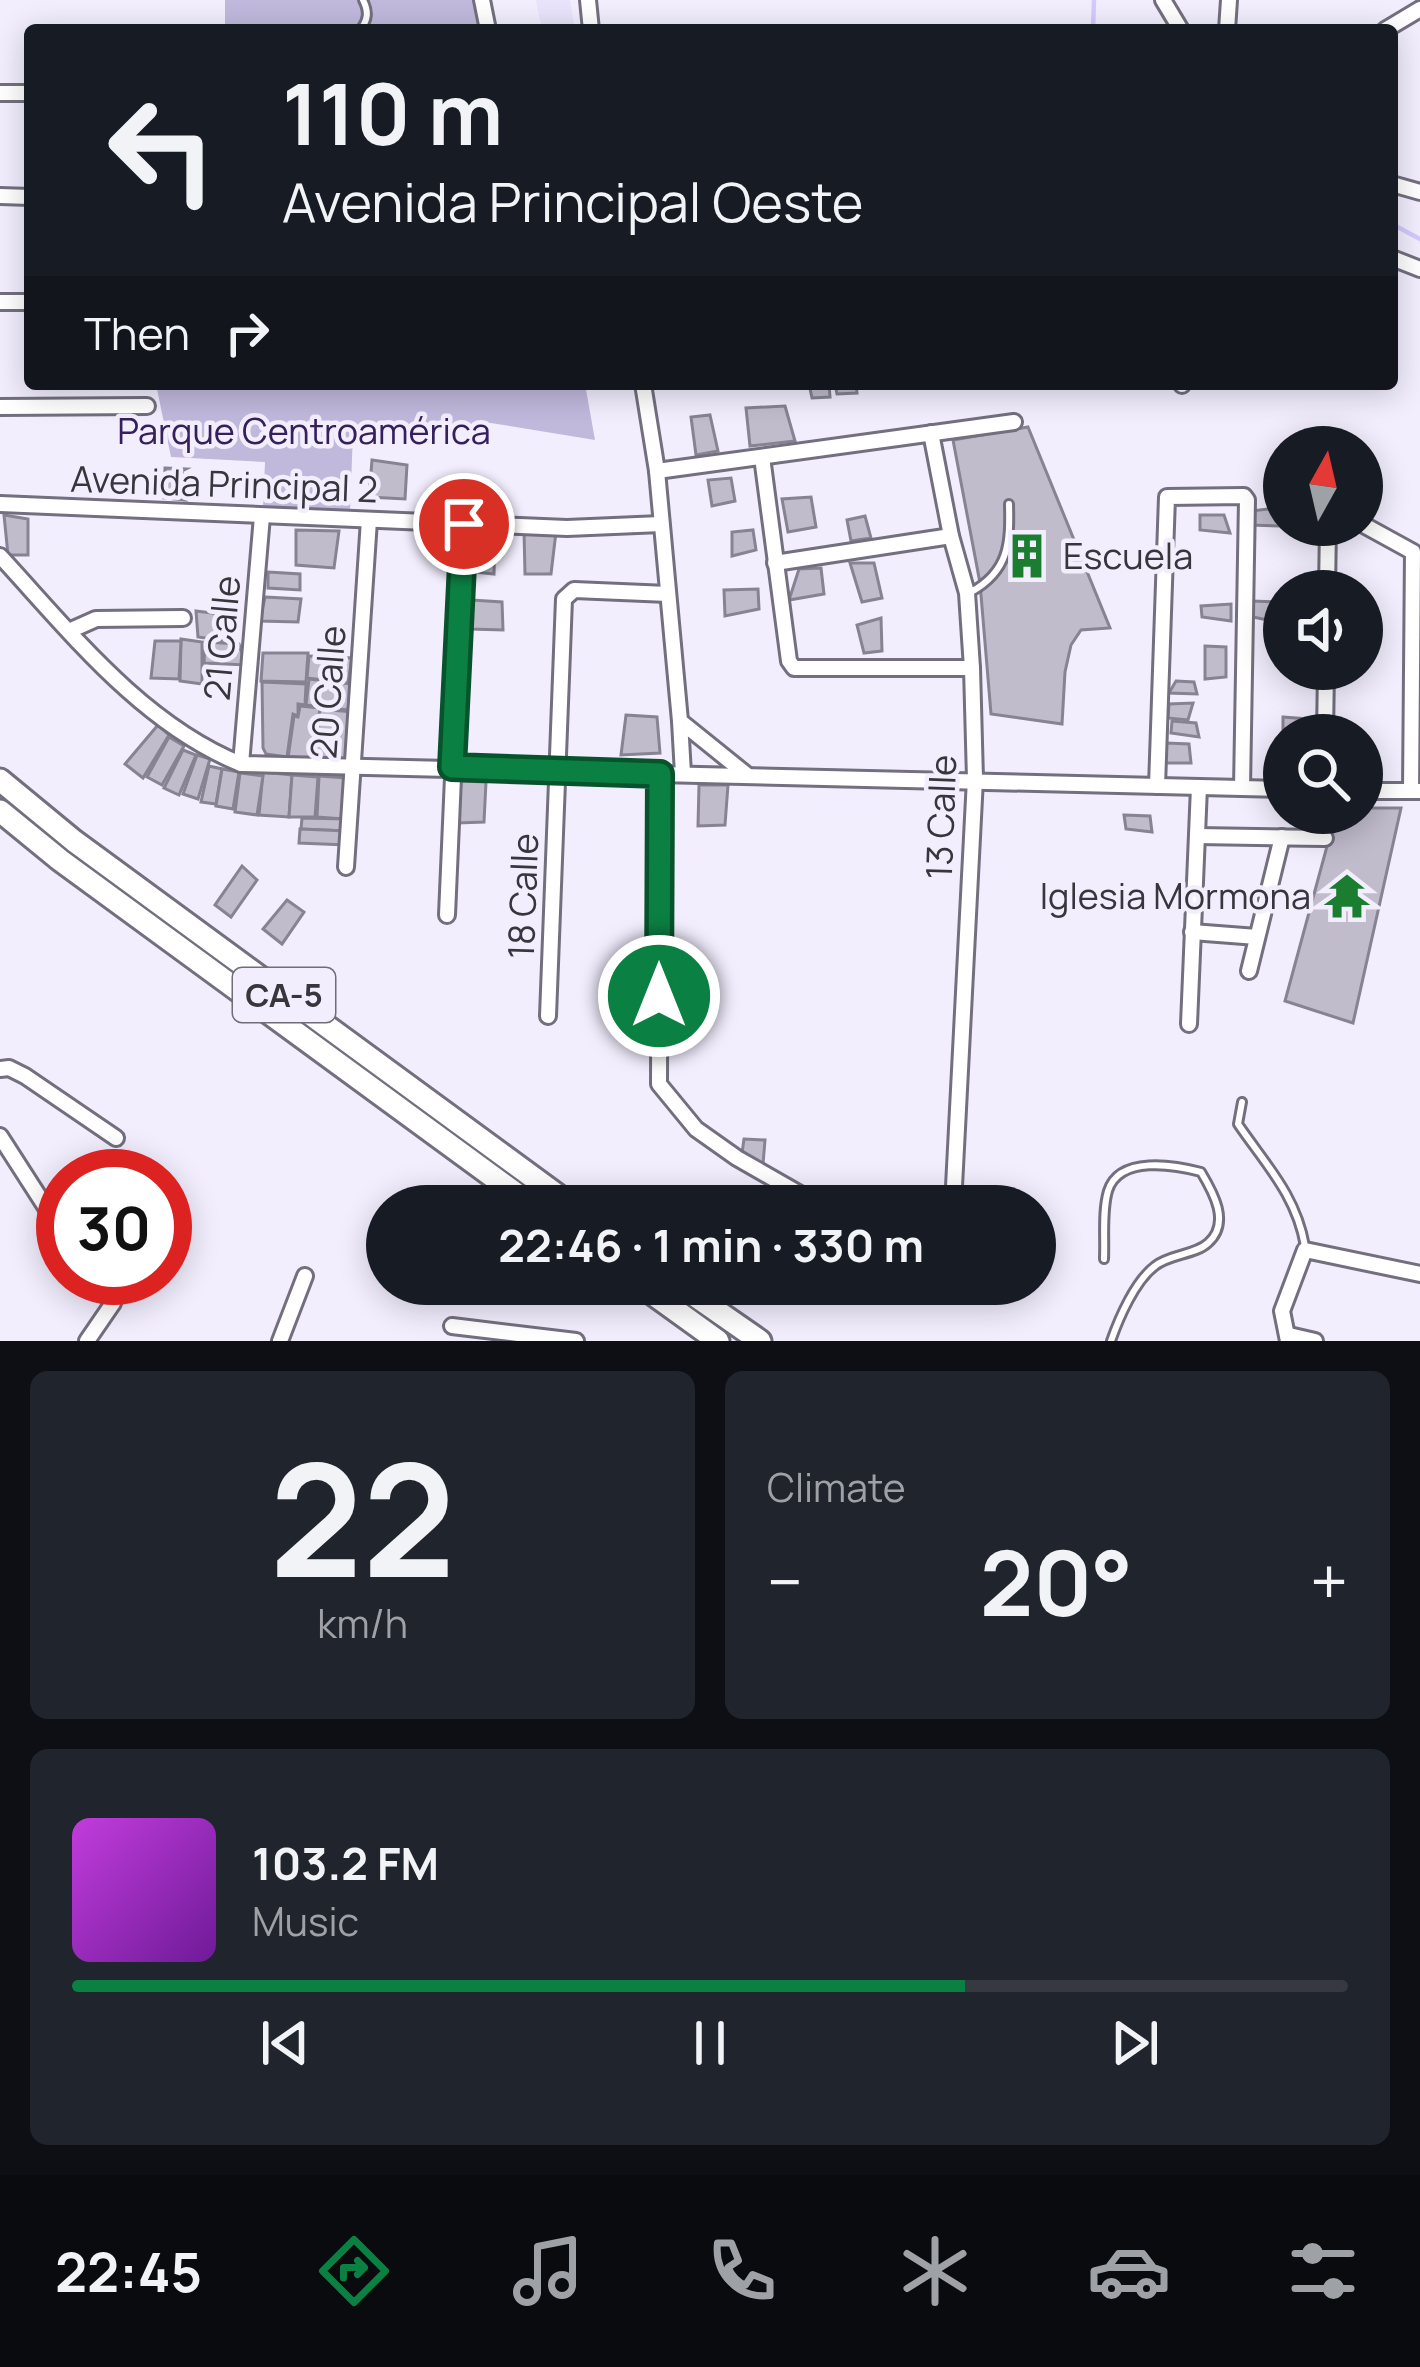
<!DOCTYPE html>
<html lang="en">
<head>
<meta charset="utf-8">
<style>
	:root { --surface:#171b24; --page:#20242c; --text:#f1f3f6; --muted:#9ea1a6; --line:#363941; --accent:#0b8043 }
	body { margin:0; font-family:Manrope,sans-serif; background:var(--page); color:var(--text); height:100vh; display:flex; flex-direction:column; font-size:45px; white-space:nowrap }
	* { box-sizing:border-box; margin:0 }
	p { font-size:39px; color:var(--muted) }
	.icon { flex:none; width:66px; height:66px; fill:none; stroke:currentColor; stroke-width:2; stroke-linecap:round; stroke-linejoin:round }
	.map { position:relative; height:1341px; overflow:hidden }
	.drawer { display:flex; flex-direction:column; gap:30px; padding:30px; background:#0d0f14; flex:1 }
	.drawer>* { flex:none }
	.hud { position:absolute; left:24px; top:24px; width:1374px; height:366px; border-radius:12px; box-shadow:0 6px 30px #0003; background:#171b24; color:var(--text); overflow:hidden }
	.needle { width:78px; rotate:8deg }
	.controls { position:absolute; left:1263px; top:426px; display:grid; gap:24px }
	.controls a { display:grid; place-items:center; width:120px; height:120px; border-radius:50%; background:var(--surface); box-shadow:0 6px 30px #0003; font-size:60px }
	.speed { position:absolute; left:36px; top:1149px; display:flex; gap:24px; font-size:60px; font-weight:700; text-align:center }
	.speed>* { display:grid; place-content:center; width:156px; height:156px; border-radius:50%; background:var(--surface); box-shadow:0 6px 30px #0003; line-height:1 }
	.speed .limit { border:18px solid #d22; background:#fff; color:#111 }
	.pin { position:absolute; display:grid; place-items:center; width:102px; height:102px; color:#fff; margin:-51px; border:6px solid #fff; border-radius:50%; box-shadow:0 3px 12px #0007 }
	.me { position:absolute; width:132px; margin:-66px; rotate:0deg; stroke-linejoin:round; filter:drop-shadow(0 0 9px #0008) }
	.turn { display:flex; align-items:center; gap:42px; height:252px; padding:0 60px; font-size:54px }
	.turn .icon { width:156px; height:156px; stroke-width:2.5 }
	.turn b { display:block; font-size:84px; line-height:102px }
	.then { display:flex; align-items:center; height:114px; padding:0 60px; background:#0003; gap:24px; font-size:45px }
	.big { font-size:90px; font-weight:700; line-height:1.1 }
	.drawer .card { flex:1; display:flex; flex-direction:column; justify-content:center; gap:18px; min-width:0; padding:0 42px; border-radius:18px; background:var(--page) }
	.drawer .dial { align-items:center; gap:0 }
	.dial b { font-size:156px; line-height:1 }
	.song { display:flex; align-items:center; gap:36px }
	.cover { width:144px; height:144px; border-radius:18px; background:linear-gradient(135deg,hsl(290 70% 55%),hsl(280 70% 35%)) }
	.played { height:12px; border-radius:6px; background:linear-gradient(90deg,var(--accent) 70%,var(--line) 70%) }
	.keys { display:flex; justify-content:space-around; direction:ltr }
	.heat { display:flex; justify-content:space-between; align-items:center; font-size:66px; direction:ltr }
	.drawer .tiles { flex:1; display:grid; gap:30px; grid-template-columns:1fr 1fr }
	.card:last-child { grid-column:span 2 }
	.trip { position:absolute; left:366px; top:1185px; width:690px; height:120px; border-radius:60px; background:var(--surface); box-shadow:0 6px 30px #0003; font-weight:700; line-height:120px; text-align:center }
	.menu { display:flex; height:192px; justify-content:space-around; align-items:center; background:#090b0e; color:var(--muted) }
	.menu .icon { width:84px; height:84px }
	.menu .current { color:var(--accent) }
	.menu b { font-size:54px; color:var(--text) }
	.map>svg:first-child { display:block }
	.built { fill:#e9e3fb }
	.green { fill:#c1b9dc }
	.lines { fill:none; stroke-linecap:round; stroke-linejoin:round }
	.stream { stroke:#d6c9fd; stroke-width:4.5 }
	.building { fill:#c0bccc; stroke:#868392; stroke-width:3 }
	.service-casing { stroke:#736f7e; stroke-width:12 }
	.minor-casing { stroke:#736f7e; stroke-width:20 }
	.trunk-casing { stroke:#736f7e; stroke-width:27 }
	.service { stroke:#fff; stroke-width:6 }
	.minor { stroke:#fff; stroke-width:14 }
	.trunk { stroke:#fff; stroke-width:21 }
	.route-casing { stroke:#07532c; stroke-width:30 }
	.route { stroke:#0b8043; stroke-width:21 }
	.labels { text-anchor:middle; stroke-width:9; stroke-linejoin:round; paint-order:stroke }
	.shield { fill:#f2eefe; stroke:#6f6d76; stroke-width:3 }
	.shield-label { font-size:33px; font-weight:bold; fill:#37363c }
	.park-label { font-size:36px; fill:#35205b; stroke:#f2eefe }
	.street-label { font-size:36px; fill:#37363c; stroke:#f2eefe }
	.poi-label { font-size:36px; fill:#37363c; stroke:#f2eefe; text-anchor:start }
</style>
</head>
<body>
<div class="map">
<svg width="1420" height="1341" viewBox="0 0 1420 1341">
	<rect width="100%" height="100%" fill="#f2eefe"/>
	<path class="built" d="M536,0H570L575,30H542Z"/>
	<g class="green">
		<path d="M225,0H473L478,30H225Z"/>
		<path d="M156,384H585L595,440L491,423L353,432L350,512L263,509L265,462L171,457Z"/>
	</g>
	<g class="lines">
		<g class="stream">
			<path d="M1093,30L1094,0"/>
			<path d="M1392,224L1420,239"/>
		</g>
	</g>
	<g class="building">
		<path d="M809,384H829L830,397L812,398Z"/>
		<path d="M835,384H856L857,393L837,394Z"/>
		<path d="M785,406L795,441L750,446L746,408Z"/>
		<path d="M710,415L718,451L696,455L691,417Z"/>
		<path d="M1028,427L1110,628L1081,630L1071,645L1065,672L1062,724L991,714L980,583L953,440Z"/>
		<path d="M372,460L407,465L405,499L369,497Z"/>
		<path d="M165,468L186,469L182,471L186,500L164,498Z"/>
		<path d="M731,478L735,501L712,506L708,480Z"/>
		<path d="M811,497L816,527L788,532L782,499Z"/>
		<path d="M1276,508L1279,526L1250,525L1251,511Z"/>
		<path d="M4,515L28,519V555H8Z"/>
		<path d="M1200,515H1224L1230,533L1200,530Z"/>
		<path d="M865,516L871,538L851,541L847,520Z"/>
		<path d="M296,530L339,531L334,568L296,565Z"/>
		<path d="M753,530L756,550L732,556V532Z"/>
		<path d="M524,531L556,532L551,574H525Z"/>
		<path d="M495,535L494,574L474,572L477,539Z"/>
		<path d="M850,563H874L882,598L862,602Z"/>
		<path d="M821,568L824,594L789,600L799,569Z"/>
		<path d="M268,572L300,574V590L268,588Z"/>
		<path d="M758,589L759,609L725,616L724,590Z"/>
		<path d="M265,597L301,599L298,622L260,621Z"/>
		<path d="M471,600L502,602L503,630L470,629Z"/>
		<path d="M1251,601L1279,602L1277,622L1253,617Z"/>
		<path d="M1231,604V621L1202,617L1201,606Z"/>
		<path d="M196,611L236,616L233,642L198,637Z"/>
		<path d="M881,618L882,651L864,653L857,625Z"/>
		<path d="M181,639L202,642V684L180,681Z"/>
		<path d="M155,641H181L179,679L151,678Z"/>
		<path d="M205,642L239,644L246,665L204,663Z"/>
		<path d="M1205,646L1226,647V677L1205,679Z"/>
		<path d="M263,653H308L306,682L261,681Z"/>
		<path d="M309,656L352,658L348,683L307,678Z"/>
		<path d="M309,679L351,684L348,710L306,705Z"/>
		<path d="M1176,681L1194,682L1197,694L1169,693Z"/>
		<path d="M262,682L306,684L305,705L298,704V716L293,714L287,757L266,754L263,748Z"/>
		<path d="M1193,703L1188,720L1168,718L1169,704Z"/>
		<path d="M300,706L320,708L313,761L288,758L294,716L298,717Z"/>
		<path d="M320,709L353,712L349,760H315Z"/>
		<path d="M626,715L657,717L660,753L621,755Z"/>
		<path d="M1283,717L1308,719V731L1283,732Z"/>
		<path d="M1172,721L1196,723L1199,737L1171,733Z"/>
		<path d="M158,725L169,735L143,778L125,764Z"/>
		<path d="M169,737L184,746L162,785L147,777Z"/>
		<path d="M1166,743L1189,744L1191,763H1165Z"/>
		<path d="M183,750L196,755L179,795L164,788Z"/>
		<path d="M197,755L210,759L198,799L183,794Z"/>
		<path d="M209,766L222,769L216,804L201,802Z"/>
		<path d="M222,769L239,772L233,809L216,806Z"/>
		<path d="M263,772L292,775L289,817L259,815Z"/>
		<path d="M240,773L263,776L257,815L235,812Z"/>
		<path d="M292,775L318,777L315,817H289Z"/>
		<path d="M319,776L347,778L344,819L317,817Z"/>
		<path d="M461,781L486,782L484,822L458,823Z"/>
		<path d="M728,785L725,825L698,826L699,785Z"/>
		<path d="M1362,808H1401L1353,1023L1285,1001L1336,813H1362Z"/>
		<path d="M1124,815L1150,816L1152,832L1126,829Z"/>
		<path d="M302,818L346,819L345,831L301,829Z"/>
		<path d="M300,829L347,831L346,845L299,843Z"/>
		<path d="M242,866L257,880L231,917L215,905Z"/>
		<path d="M287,900L304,912L282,944L263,929Z"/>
		<path d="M744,1139L765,1140L763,1164L741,1160Z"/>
	</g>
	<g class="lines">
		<g class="service-casing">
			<g id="service">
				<path d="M360,30C368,20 369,12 363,0"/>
				<path d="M971,592C1009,571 1010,543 1009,504"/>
				<path d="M1242,1102L1238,1124C1266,1165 1296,1195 1305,1246"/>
				<path d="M1104,1259C1105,1238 1102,1211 1108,1191C1119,1155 1175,1165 1201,1172C1213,1192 1231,1223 1208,1243C1195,1255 1170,1254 1155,1266C1135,1281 1119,1318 1111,1341"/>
			</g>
		</g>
		<g class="minor-casing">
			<g id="minor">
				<path d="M482,0L488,30"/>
				<path d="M588,0L591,30"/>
				<path d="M1163,0L1181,30"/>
				<path d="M1227,30L1229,0"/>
				<path d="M1385,30L1420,9"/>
				<path d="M0,93H30"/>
				<path d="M1392,184L1420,192"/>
				<path d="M0,196L30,197"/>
				<path d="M1392,258L1420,269"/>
				<path d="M0,302H30"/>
				<path d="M643,384L657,471L680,721L747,775"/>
				<path d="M1182,385V384"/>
				<path d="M0,407L147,406"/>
				<path d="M931,433L951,536L967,593L972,668L975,779L953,1206"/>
				<path d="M762,457L789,661L794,668H972"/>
				<path d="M657,471L1014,422"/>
				<path d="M0,504L567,528L661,524"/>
				<path d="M1362,524L1413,552L1411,791"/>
				<path d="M0,556C71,633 142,724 241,764L1284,789"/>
				<path d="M775,563L951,536"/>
				<path d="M1327,591L1328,525"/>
				<path d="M69,631L96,619L183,618"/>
				<path d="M680,721L683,774"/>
				<path d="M1325,735L1326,669"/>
				<path d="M241,764L262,516"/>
				<path d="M660,774L659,1084L696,1129L737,1158L821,1206"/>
				<path d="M1157,786L1167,497L1244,496L1247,500L1242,788"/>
				<path d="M1362,791H1420"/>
				<path d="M1197,836L1325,838"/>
				<path d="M346,867L369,520"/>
				<path d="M447,915L464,525"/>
				<path d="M1192,932L1257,937"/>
				<path d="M1249,971L1282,837"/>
				<path d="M548,1016L564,599L574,590L668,594"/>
				<path d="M1189,1024L1199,787"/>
				<path d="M0,1069L9,1068L25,1076L116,1138"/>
				<path d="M0,1136L63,1234"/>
				<path d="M452,1326L576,1341"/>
				<path d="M1289,1335L1315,1341"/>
				<path d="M87,1341L113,1303L92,1278"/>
				<path d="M280,1341L305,1276"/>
				<path d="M1288,1341L1282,1311L1305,1250L1420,1274"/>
			</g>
		</g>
		<g class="trunk-casing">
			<g id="trunk">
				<path d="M0,780L74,841L572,1206"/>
				<path d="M0,811L60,860L533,1206"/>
				<path d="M639,1284L718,1341"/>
				<path d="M678,1284L760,1341"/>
			</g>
		</g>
		<use href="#service" class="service"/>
		<use href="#minor" class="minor"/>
		<use href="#trunk" class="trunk"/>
	</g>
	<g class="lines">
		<g class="route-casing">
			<path id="route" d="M464,524L452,767L660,774L659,996"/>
		</g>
		<use href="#route" class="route"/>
	</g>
	<defs>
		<g id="building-bare" transform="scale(3.6)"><path d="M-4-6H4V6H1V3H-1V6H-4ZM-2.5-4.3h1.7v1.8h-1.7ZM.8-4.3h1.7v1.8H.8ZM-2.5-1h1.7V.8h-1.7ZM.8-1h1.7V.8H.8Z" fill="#1a7d30" stroke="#f2eefe" stroke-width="2.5" paint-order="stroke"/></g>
		<g id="temple-bare" transform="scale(3.6)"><path d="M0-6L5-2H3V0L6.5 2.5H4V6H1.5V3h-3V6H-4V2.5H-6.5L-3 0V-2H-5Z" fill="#1a7d30" stroke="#f2eefe" stroke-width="2.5" paint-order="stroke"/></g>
	</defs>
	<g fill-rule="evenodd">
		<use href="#building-bare" x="1027" y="556"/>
		<use href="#temple-bare" x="1347" y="896"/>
	</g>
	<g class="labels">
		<rect class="shield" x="233" y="968" width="102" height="54" rx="9"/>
		<g class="shield-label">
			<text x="284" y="1007">CA-5</text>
		</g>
		<g class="park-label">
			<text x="304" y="444">Parque Centroamérica</text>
		</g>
		<g class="street-label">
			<text transform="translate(224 484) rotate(2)" y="13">Avenida Principal 2</text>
			<text transform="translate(222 638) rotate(-85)" y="13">21 Calle</text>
			<text transform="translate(328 692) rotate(-86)" y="13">20 Calle</text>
			<text transform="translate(941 817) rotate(-88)" y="13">13 Calle</text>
			<text transform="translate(523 896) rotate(-88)" y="13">18 Calle</text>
		</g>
		<g class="poi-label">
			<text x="1063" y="569">Escuela</text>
			<text x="1311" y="909" text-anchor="end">Iglesia Mormona</text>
		</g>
	</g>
</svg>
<div class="controls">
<a><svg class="needle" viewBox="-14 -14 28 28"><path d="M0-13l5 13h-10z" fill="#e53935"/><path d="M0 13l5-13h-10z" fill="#9ea1a6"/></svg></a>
<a><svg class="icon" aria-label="sound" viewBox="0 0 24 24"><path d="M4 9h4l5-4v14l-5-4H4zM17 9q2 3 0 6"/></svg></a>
<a><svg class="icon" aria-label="search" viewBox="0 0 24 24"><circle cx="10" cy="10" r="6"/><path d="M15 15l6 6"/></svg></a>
</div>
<div class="speed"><div class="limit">30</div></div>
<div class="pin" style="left:464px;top:524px;background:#d93025"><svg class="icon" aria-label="arrive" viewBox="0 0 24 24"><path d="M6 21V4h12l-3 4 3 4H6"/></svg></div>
<svg class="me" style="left:659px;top:996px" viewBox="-20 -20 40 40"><circle r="17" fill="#0b8043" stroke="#fff" stroke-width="3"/><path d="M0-11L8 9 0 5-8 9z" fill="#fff"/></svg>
<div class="trip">22:46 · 1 min · 330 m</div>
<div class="hud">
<div class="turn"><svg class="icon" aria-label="left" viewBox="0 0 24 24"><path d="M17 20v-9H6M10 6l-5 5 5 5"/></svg><div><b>110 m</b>Avenida Principal Oeste</div></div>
<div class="then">Then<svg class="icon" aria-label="right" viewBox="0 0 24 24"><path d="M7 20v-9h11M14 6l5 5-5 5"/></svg></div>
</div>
</div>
<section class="drawer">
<div class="tiles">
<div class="card dial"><b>22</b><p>km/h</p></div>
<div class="card"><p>Climate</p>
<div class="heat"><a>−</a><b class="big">20°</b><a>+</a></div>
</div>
<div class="card">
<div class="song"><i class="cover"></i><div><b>103.2 FM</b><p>Music</p></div></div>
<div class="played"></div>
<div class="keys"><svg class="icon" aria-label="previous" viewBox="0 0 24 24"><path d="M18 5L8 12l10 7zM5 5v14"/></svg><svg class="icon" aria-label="pause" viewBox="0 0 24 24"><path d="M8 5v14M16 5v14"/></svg><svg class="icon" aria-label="next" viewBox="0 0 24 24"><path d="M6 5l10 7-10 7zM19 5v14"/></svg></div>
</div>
</div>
</section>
<nav class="menu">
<b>22:45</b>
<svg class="icon current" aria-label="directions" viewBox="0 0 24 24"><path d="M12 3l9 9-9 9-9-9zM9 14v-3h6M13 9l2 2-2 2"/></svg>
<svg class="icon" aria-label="music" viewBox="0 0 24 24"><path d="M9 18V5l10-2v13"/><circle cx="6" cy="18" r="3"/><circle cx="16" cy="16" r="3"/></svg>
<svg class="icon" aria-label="phone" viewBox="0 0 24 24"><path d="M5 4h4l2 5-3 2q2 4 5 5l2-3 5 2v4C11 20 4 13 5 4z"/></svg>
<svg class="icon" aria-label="climate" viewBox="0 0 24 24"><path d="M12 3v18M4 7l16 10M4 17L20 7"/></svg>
<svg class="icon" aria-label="car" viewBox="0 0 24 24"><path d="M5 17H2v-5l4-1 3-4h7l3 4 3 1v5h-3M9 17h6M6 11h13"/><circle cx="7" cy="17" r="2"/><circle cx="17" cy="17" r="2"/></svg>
<svg class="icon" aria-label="filters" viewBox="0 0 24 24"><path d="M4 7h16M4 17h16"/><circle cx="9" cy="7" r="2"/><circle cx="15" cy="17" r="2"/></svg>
</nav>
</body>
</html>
